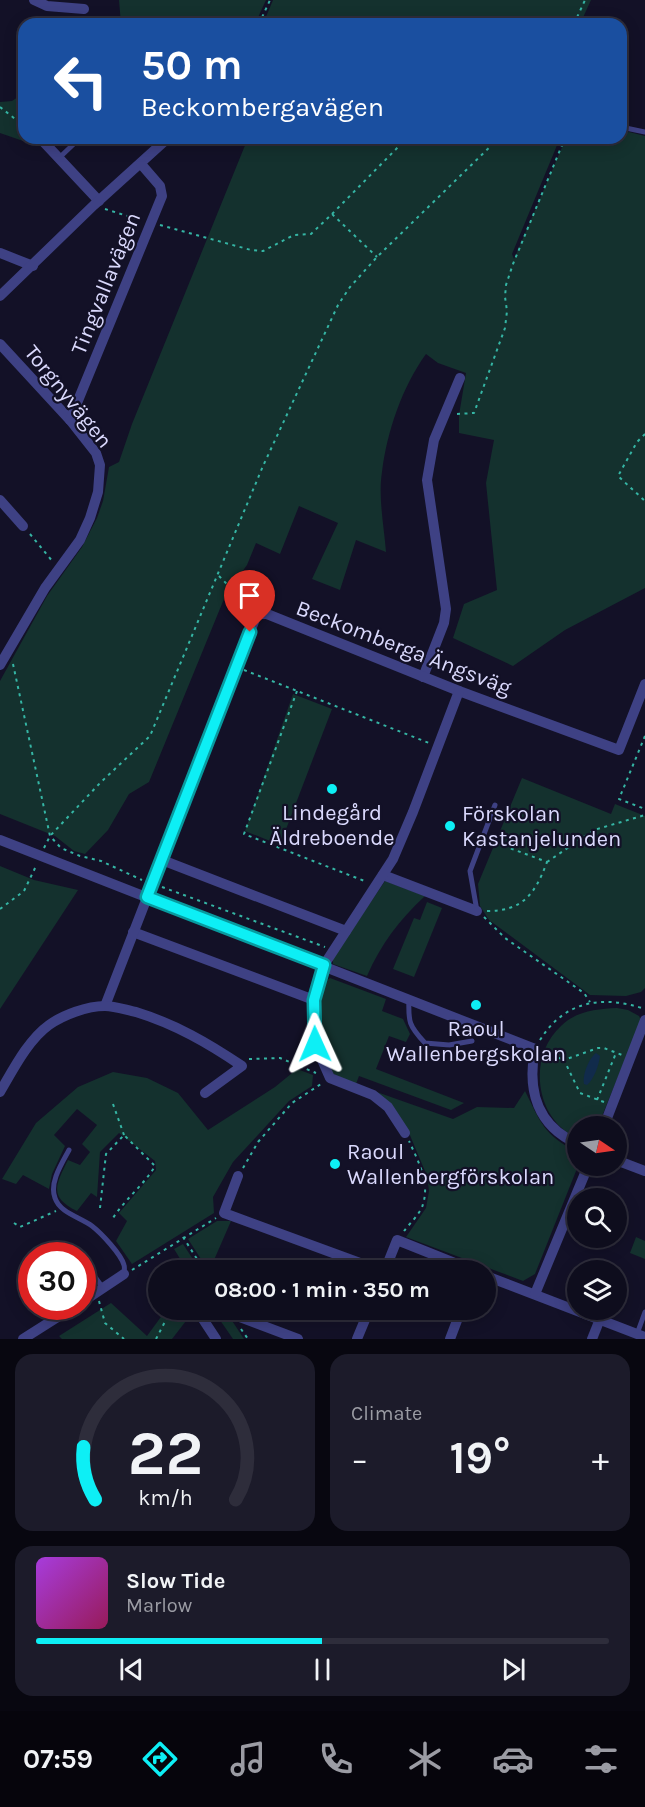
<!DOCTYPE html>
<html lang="en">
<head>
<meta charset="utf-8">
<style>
	:root { --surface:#0e0d1d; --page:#1c1b2a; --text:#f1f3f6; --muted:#9b9ca4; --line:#2e2d3b; --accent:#0deff5 }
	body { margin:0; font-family:Karla,sans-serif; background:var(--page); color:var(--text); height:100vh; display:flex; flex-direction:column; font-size:22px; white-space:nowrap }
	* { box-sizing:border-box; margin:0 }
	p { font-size:20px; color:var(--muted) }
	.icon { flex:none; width:33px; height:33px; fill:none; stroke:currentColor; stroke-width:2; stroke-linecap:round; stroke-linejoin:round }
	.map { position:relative; height:1339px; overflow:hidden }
	.panel { display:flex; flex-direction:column; gap:15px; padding:15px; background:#080710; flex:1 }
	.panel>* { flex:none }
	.top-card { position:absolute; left:18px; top:18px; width:609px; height:126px; border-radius:18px; box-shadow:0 3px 15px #0003,0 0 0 2px var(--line); background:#1a4fa0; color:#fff; overflow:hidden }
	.needle { width:39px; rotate:103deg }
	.fabs { position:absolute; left:567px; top:1116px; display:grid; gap:12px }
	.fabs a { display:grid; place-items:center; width:60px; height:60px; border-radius:50%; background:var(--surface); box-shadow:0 3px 15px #0003,0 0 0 2px var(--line); font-size:30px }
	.speed { position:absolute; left:18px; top:1242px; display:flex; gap:12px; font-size:30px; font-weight:700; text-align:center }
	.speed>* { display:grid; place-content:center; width:78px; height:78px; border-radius:50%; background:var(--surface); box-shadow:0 3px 15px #0003,0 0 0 2px var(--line); line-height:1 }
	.speed .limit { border:9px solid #d22; background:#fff; color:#111 }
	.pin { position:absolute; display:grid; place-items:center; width:51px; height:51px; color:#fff; margin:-62px -26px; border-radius:50% 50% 50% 0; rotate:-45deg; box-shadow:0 0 6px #0007 }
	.pin .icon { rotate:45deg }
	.me { position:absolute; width:66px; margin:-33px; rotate:359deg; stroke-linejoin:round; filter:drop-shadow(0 0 4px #0008) }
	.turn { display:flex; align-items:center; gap:21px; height:126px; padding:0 24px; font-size:27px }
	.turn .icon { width:78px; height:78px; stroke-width:2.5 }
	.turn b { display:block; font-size:42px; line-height:51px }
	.big { font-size:45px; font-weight:700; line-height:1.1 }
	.panel .widget { flex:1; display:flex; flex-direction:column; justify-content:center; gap:9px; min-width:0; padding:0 21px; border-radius:18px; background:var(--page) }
	.panel .dial { align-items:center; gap:0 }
	.dial svg { height:156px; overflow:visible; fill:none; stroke:var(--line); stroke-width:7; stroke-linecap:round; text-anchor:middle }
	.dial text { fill:var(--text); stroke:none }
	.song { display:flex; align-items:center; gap:18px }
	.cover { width:72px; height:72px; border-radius:9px; background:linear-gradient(135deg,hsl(280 70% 55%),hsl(330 70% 35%)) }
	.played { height:6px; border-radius:3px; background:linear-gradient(90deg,var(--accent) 50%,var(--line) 50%) }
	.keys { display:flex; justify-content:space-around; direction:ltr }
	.heat { display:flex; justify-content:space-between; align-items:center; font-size:33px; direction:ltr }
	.panel .tiles { flex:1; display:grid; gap:15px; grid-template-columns:1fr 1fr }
	.widget:last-child { grid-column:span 2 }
	.trip { position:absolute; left:148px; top:1260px; width:348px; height:60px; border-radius:30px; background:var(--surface); box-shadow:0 3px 15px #0003,0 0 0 2px var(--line); font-weight:700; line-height:60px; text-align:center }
	.dock { display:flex; height:96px; justify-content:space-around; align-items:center; background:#06050c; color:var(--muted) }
	.dock .icon { width:42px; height:42px }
	.dock .current { color:var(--accent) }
	.dock b { font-size:27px; color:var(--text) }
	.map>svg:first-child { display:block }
	.green { fill:#14312e }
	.water { fill:#112b4b }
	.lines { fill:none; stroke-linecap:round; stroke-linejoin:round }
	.path { stroke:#35b5a4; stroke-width:2; stroke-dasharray:3 4.5; stroke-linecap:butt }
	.lane { stroke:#3e4184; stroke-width:5 }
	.street { stroke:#3e4184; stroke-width:10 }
	.route-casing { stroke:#089b9f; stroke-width:15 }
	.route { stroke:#0deff5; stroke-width:10 }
	.poi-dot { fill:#0deff5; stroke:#131127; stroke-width:2 }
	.labels { text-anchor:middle; stroke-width:4.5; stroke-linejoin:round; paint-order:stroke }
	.street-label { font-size:22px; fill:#dad9fd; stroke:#131127 }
	.poi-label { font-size:22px; fill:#dad9fd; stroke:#131127 }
</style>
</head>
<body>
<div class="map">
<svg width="645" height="1339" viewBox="0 0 645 1339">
	<rect width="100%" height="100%" fill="#131127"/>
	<g class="green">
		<path d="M119,0H266L255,24H121Z"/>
		<path d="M273,0H591L580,24H263Z"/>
		<path d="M24,93V138H30L26,142L0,133V102L12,101Z"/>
		<path d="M629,132L645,136V588L565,630L513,666L453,638L464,604L497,590L486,483L494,440L459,433V415L466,373L438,363L426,354C402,387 387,432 382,472C378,497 384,526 386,552L356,540L340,590L312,579L338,523L299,506L280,554L256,543L247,565L226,594L149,782L129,794L108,830L85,854L74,851L55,836L0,814V681L47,596L82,547L97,518L103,501L109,467L119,462L132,424L248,138H560L512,254L514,259L566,138H621V134Z"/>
		<path d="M293,694L332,709L280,845L245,831Z"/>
		<path d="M522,778L611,814L615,804L645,816V988L641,992L626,996L590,995L489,920L480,906L478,884Z"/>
		<path d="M0,866L34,880L78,890L0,1009Z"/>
		<path d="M385,881L425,896C399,920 381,944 367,976L333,964V958Z"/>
		<path d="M427,902L442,908L414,977L393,969L414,918L420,920Z"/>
		<path d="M330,978L386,999L382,1011L403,1019L410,1034L406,1042L389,1036L376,1069L464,1103L451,1110L359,1076L356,1084L333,1074L320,1044L318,1010L325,981Z"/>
		<path d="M617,1008L628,1010L639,1016L641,1020L598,1126H578L577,1138C535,1119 527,1057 561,1026C576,1011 597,1009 617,1008Z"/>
		<path d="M297,1069L313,1075L312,1086L289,1101L233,1162L213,1197L214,1213L132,1264L116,1241L127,1221L119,1213L156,1170L155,1161L119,1133L100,1152L97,1197L91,1193L77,1211C48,1197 56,1184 68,1160L80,1165L90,1152L82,1144L97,1125L77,1109L54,1135L65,1146L52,1174L49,1189L23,1175L16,1184L2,1179L36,1123L78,1087L113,1072L147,1078L178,1093L208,1130L275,1087Z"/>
		<path d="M374,1091L453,1119L477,1107L514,1108L525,1091C541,1123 544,1135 577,1152L578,1166L535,1274L523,1281L406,1237L426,1208L429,1191L427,1176L409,1133Z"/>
		<path d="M217,1221H231L214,1260L234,1270H208L188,1239Z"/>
		<path d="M636,1237L645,1241V1259L630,1253Z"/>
		<path d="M183,1244L200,1270H187L174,1249Z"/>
		<path d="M111,1303L147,1336L166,1310H183L189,1317L172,1339H62L59,1336Z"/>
		<path d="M213,1310H225L244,1339H233Z"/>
	</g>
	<path class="water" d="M596,1053L600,1056C599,1065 594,1079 587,1085L584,1084C582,1075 589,1058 596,1053Z"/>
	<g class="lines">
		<g class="path">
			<path d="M259,24L270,0"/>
			<path d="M435,24L442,22L446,24"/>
			<path d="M574,24L585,0"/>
			<path d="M0,107L24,126"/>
			<path d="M105,209L140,220"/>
			<path d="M332,214L407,138"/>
			<path d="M160,225L251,250L263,251L294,235L311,234L332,214L377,257"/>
			<path d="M457,414L474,413L505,328L507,311L505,297L506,285L513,264L565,138"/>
			<path d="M645,434L637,442L618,476L645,501"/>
			<path d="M30,534L53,562"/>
			<path d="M219,576L250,608"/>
			<path d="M13,664L50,836L61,848L80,856L101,861L142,880"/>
			<path d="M244,670L429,743"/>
			<path d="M297,691L244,834L367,882"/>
			<path d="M645,736L619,799L645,809"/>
			<path d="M44,848L50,836L101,782L150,736L263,466L338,305L350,287L377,257L499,138"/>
			<path d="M547,862L594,830L645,815"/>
			<path d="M162,887L325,947"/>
			<path d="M0,909L24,891L37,864"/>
			<path d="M487,911C523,911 535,894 547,862L488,840"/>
			<path d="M484,917L505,938L584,993L590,1002"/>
			<path d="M540,1040C565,1000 603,995 645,1009"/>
			<path d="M545,1052L564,1060"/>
			<path d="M249,1059L280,1058L316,1073"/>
			<path d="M597,1100L616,1053"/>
			<path d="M604,1102L580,1093L564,1060L598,1048H604L622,1055"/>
			<path d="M113,1104L124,1135"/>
			<path d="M243,1168L258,1142L292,1103L321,1084"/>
			<path d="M100,1208L106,1154L124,1135L155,1166C144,1185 125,1199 113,1218"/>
			<path d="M14,1223L20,1227L56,1211"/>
			<path d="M404,1231C410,1223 421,1213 423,1204C430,1182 418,1161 409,1141"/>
			<path d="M183,1237L204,1270"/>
			<path d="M214,1260L241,1270"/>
			<path d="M132,1270L216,1218"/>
			<path d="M99,1301L105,1323L124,1339"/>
			<path d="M343,1310L357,1315"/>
			<path d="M241,1329L248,1339"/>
			<path d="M156,1339L171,1310"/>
		</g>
		<g class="lane">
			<path d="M621,127L645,132"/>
			<path d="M59,158L80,138"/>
			<path d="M477,911L470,871L495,805"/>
			<path d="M409,998C408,1022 409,1026 425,1043L449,1045L472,1041"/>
			<path d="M69,1150C62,1163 49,1183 55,1198C60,1213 80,1217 92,1226C101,1233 121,1254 124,1265C125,1268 124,1271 124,1274"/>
			<path d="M58,1251H68L79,1256"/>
			<path d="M82,1259L103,1288"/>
			<path d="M637,1334L645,1312"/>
		</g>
		<g class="street">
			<path d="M34,0L47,6L84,9"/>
			<path d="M40,138L99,201"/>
			<path d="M0,253L33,266"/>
			<path d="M0,296L94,205L168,138"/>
			<path d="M0,344L70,420L96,453L100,465L98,492L90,518L80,540L45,588L0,665"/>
			<path d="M70,420L162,196L160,186L141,164"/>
			<path d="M0,500L23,526"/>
			<path d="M423,677L444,623L446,609L427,480L434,440L460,378"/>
			<path d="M0,840L535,1049C527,1090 537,1126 578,1144"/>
			<path d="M162,860L346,931"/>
			<path d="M383,875L477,911"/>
			<path d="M133,932L314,1000"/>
			<path d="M105,1006L257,614H267L459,691L619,750L645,684"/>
			<path d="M0,1092C13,1070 28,1040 49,1025C63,1015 87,1006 105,1006C115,1006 126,1010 136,1012C175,1024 208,1043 242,1066L205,1093"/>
			<path d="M604,1126L645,1020"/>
			<path d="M405,1133L388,1107L373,1095L330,1078L315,1044L314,1000L324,965L393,859L413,812L459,691"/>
			<path d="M616,1160L645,1171"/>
			<path d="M238,1176L224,1213L379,1270"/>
			<path d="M168,1266L171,1270"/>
			<path d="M385,1270L397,1240L472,1270"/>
			<path d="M486,1276L645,1337"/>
			<path d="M535,1294L588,1166"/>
			<path d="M82,1302L124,1274"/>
			<path d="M197,1310L216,1339"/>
			<path d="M232,1314L298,1339"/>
			<path d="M23,1339L75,1306"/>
			<path d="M357,1339L369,1310"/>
			<path d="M450,1339L461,1310"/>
			<path d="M592,1339L600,1319"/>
		</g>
	</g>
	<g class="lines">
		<g class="route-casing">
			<path id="route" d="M250,632L147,897L324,965L314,1000L315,1044"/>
		</g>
		<use href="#route" class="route"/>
	</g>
	<g class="poi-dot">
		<circle cx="332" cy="789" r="6"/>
		<circle cx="450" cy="826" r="6"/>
		<circle cx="476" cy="1005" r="6"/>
		<circle cx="335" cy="1164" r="6"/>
	</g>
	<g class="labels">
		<g class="street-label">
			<text transform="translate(105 283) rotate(-68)" y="8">Tingvallavägen</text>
			<text transform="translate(69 396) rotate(51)" y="8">Torgnyvägen</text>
			<text transform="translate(404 647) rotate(21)" y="8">Beckomberga Ängsväg</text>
		</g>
		<g class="poi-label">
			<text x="332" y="820">Lindegård<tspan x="332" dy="25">Äldreboende</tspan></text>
			<text x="462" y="821" text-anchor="start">Förskolan<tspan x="462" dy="25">Kastanjelunden</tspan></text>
			<text x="476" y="1036">Raoul<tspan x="476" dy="25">Wallenbergskolan</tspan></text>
			<text x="347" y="1159" text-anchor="start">Raoul<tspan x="347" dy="25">Wallenbergförskolan</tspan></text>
		</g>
	</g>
</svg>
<div class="fabs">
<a><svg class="needle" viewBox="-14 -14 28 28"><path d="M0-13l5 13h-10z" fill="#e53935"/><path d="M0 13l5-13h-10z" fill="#9b9ca4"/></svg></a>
<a><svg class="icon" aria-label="search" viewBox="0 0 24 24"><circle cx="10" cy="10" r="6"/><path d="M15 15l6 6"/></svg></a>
<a><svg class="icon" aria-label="layers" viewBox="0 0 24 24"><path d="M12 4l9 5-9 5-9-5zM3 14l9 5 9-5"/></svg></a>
</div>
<div class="speed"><div class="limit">30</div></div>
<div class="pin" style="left:250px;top:632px;background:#d93025"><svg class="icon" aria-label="arrive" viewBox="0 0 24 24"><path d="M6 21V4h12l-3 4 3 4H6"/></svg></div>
<svg class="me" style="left:315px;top:1044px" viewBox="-20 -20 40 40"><path d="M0-17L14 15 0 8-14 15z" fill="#0deff5" stroke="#fff" stroke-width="4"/></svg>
<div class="trip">08:00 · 1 min · 350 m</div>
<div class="top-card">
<div class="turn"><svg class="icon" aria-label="left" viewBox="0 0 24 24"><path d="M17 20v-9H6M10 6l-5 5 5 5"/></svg><div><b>50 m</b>Beckombergavägen</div></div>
</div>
</div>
<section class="panel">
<div class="tiles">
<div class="widget dial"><svg viewBox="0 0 100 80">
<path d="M14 69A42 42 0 1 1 86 69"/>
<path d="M14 69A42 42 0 0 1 8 42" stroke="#0deff5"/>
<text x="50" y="56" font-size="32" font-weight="700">22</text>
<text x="50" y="72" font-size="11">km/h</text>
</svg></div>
<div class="widget"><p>Climate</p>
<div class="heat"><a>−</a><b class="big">19°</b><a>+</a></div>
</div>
<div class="widget">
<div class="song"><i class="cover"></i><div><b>Slow Tide</b><p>Marlow</p></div></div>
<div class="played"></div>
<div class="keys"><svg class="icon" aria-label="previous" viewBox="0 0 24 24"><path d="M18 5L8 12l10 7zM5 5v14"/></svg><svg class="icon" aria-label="pause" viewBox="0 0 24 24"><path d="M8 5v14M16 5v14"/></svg><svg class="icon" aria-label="next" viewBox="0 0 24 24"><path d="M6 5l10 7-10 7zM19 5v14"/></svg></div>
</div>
</div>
</section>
<nav class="dock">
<b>07:59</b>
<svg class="icon current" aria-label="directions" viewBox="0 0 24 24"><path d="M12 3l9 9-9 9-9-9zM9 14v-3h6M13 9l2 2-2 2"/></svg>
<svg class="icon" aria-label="music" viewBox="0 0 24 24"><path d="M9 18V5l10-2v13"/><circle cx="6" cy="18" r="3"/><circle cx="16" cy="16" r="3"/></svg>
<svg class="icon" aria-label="phone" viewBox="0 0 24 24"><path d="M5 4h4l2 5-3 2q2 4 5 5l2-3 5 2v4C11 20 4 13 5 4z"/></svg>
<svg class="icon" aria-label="climate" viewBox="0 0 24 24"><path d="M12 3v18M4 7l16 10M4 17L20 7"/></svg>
<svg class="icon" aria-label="car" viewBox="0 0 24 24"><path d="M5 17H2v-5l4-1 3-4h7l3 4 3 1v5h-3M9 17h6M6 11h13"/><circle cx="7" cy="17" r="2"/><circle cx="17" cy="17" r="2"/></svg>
<svg class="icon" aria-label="filters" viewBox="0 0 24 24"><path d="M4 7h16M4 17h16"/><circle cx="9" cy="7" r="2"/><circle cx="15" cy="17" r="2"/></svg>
</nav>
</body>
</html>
